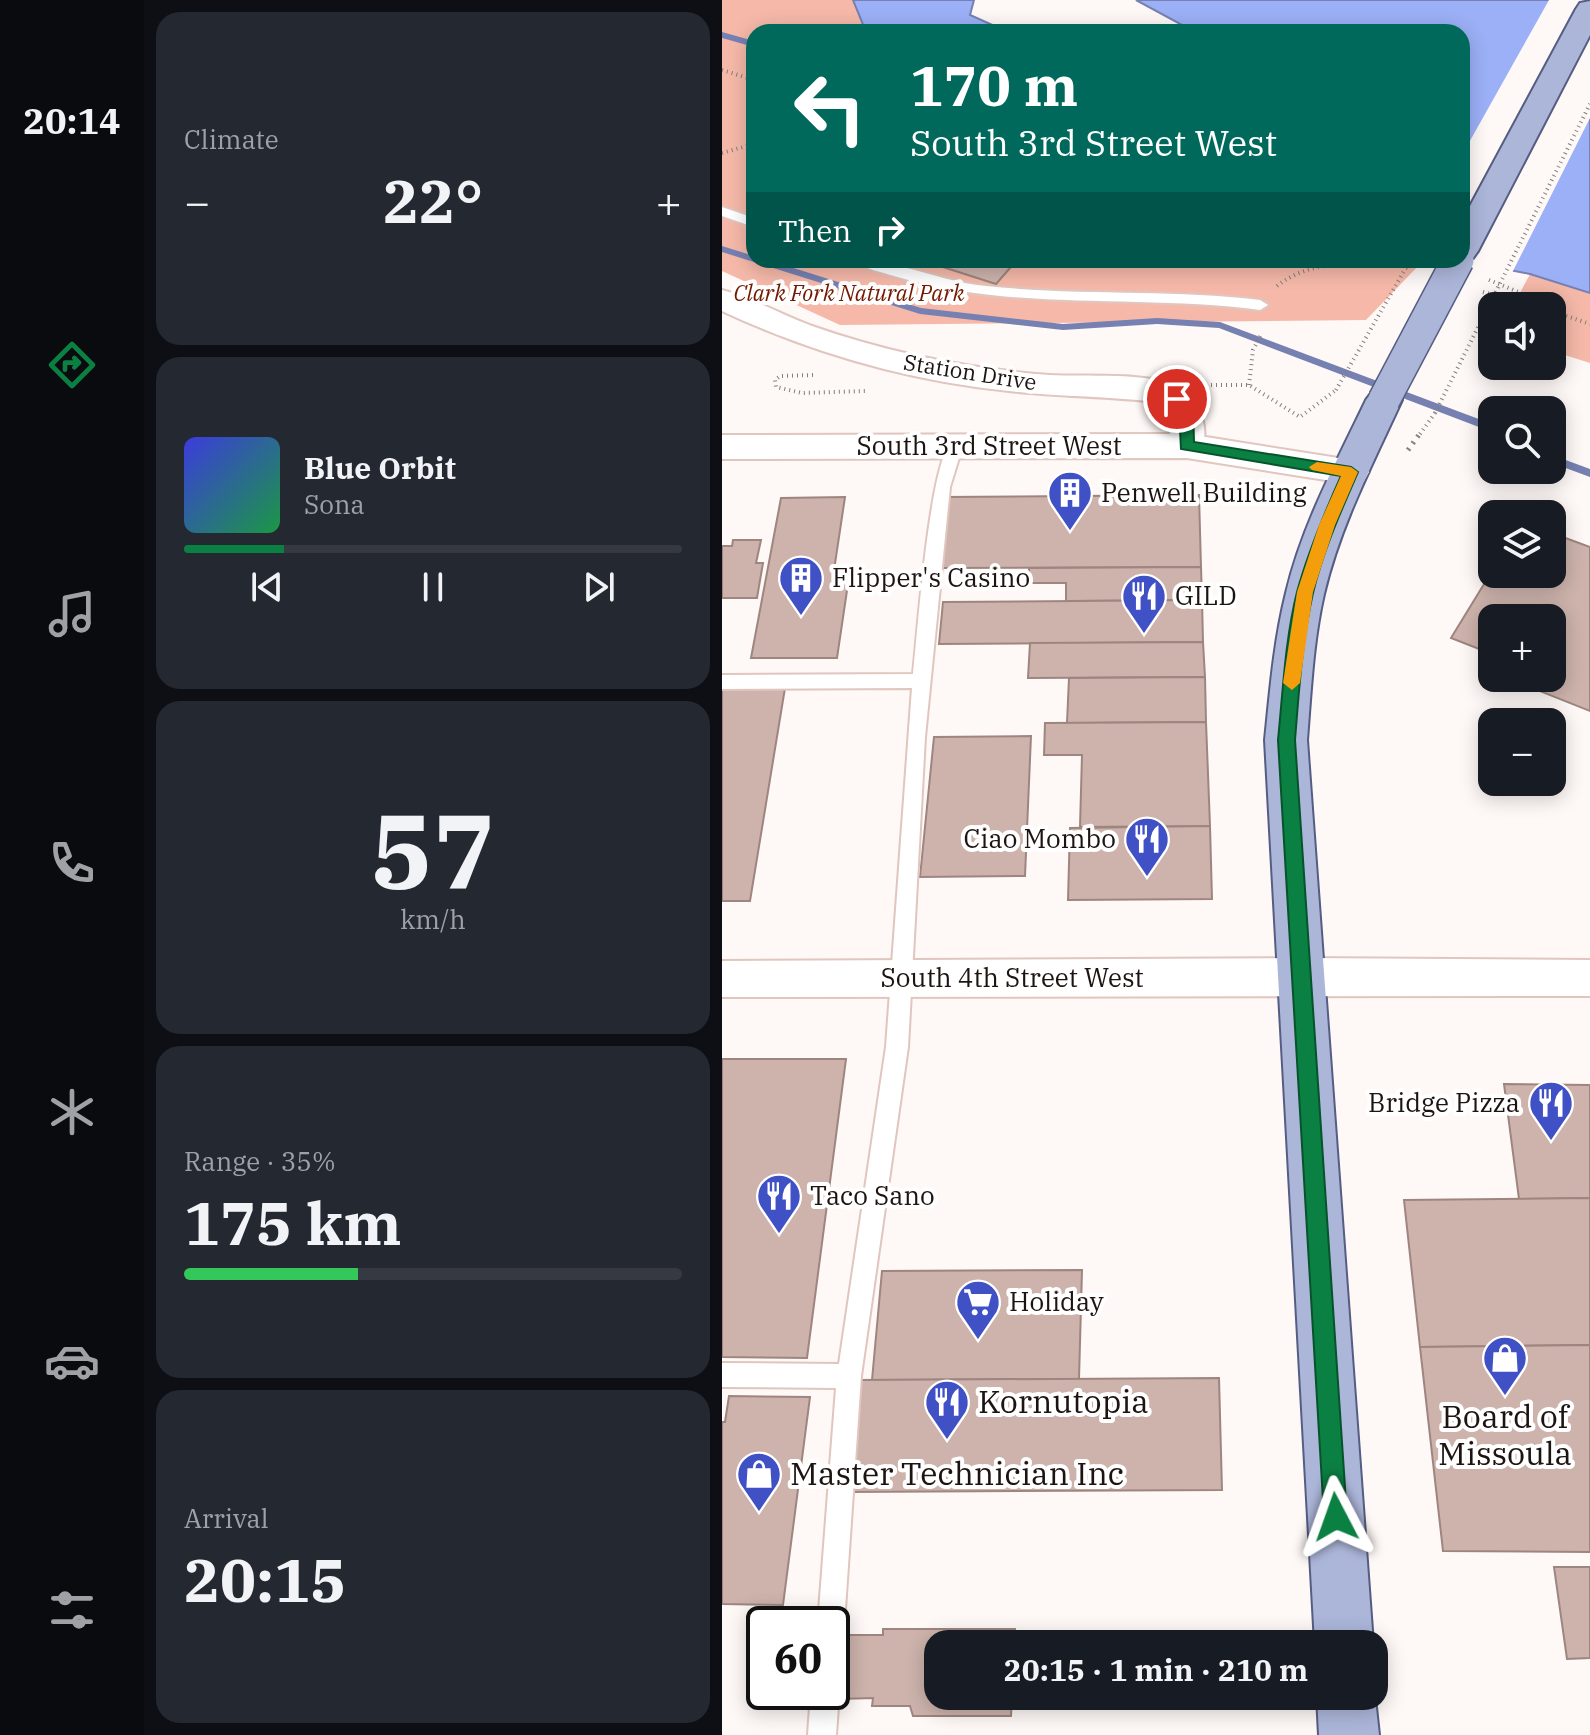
<!DOCTYPE html>
<html lang="en">
<head>
<meta charset="utf-8">
<style>
	:root { --surface:#171b24; --page:#242831; --text:#f1f3f6; --muted:#9ea1a6; --line:#363941; --accent:#0b8043 }
	body { margin:0; font-family:"IBM Plex Serif",serif; background:var(--page); color:var(--text); height:100vh; display:flex; flex-direction:column; font-size:30px; white-space:nowrap }
	* { box-sizing:border-box; margin:0 }
	p { font-size:26px; color:var(--muted) }
	.icon { flex:none; width:44px; height:44px; fill:none; stroke:currentColor; stroke-width:2; stroke-linecap:round; stroke-linejoin:round }
	.map { position:relative; flex:1; overflow:hidden }
	.drawer { display:flex; flex-direction:column; gap:12px; padding:12px; background:#0d0f14; width:578px }
	.drawer>* { flex:none }
	.banner { position:absolute; left:24px; top:24px; width:724px; height:244px; border-radius:24px; box-shadow:0 4px 20px #0003; background:#00695c; color:#fff; overflow:hidden }
	.buttons { position:absolute; left:756px; top:292px; display:grid; gap:16px }
	.buttons a { display:grid; place-items:center; width:88px; height:88px; border-radius:16px; background:var(--surface); box-shadow:0 4px 20px #0003; font-size:40px }
	.speed { position:absolute; left:24px; top:1606px; display:flex; gap:16px; font-size:40px; font-weight:700; text-align:center }
	.speed>* { display:grid; place-content:center; width:104px; height:104px; border-radius:50%; background:var(--surface); box-shadow:0 4px 20px #0003; line-height:1 }
	.speed .limit { border:4px solid #111; border-radius:12px; background:#fff; color:#111 }
	.pin { position:absolute; display:grid; place-items:center; width:68px; height:68px; color:#fff; margin:-34px; border:4px solid #fff; border-radius:50%; box-shadow:0 2px 8px #0007 }
	.me { position:absolute; width:88px; margin:-44px; rotate:356deg; stroke-linejoin:round; filter:drop-shadow(0 0 6px #0008) }
	.turn { display:flex; align-items:center; gap:28px; height:168px; padding:0 32px; font-size:36px }
	.turn .icon { width:104px; height:104px; stroke-width:2.5 }
	.turn b { display:block; font-size:56px; line-height:68px }
	.then { display:flex; align-items:center; height:76px; padding:0 32px; background:#0003; gap:16px; font-size:30px }
	.big { font-size:60px; font-weight:800; line-height:1.1 }
	.drawer .widget { flex:1; display:flex; flex-direction:column; justify-content:center; gap:12px; min-width:0; padding:0 28px; border-radius:24px; background:var(--page) }
	.drawer .dial { align-items:center; gap:0 }
	.dial b { font-size:104px; line-height:1 }
	.song { display:flex; align-items:center; gap:24px }
	.cover { width:96px; height:96px; border-radius:12px; background:linear-gradient(135deg,hsl(240 70% 55%),hsl(140 70% 35%)) }
	.played { height:8px; border-radius:4px; background:linear-gradient(90deg,var(--accent) 20%,var(--line) 20%) }
	.keys { display:flex; justify-content:space-around; direction:ltr }
	.heat { display:flex; justify-content:space-between; align-items:center; font-size:44px; direction:ltr }
	.charge { height:12px; border-radius:6px; background:linear-gradient(90deg,#34c759 35%,var(--line) 0) }
	.trip { position:absolute; left:202px; top:1630px; width:464px; height:80px; border-radius:24px; background:var(--surface); box-shadow:0 4px 20px #0003; font-weight:800; line-height:80px; text-align:center }
	main { display:flex; flex:1; min-height:0 }
	.tab-bar { display:flex; flex-direction:column; width:144px; justify-content:space-around; align-items:center; background:#090b0e; color:var(--muted) }
	.tab-bar .icon { width:56px; height:56px }
	.tab-bar .on { color:var(--accent) }
	.tab-bar b { font-size:36px; color:var(--text) }
	.map>svg:first-child { display:block }
	.green { fill:#f6b9a9 }
	.water { fill:#9cb0f7; stroke:#7681b2; stroke-width:2 }
	.pier { fill:#fef8f6 }
	.lines { fill:none; stroke-linecap:round; stroke-linejoin:round }
	.stream { fill:#7681b2; fill-rule:evenodd }
	.building { fill:#cdb3ac; stroke:#9e857f; stroke-width:2 }
	.service-casing { stroke:#e0c6be; stroke-width:4 }
	.minor-casing { stroke:#e0c6be; stroke-width:4 }
	.tertiary-casing { stroke:#e0c6be; stroke-width:4 }
	.primary-casing { stroke:#565d83; stroke-width:4 }
	.path-far1 { stroke:#857e7c; stroke-width:4; stroke-dasharray:1 4; stroke-linecap:butt }
	.path { stroke:#857e7c; stroke-width:5; stroke-dasharray:2 6; stroke-linecap:butt }
	.service { fill:#fff; fill-rule:evenodd }
	.minor { fill:#fff; fill-rule:evenodd }
	.tertiary { fill:#fff; fill-rule:evenodd }
	.primary { fill:#acb6d9; fill-rule:evenodd }
	.primary-bridge-casing { stroke:#565d83; stroke-width:34; stroke-linecap:butt }
	.path-bridge { stroke:#857e7c; stroke-width:4; stroke-dasharray:1 4; stroke-linecap:butt }
	.primary-bridge { stroke:#acb6d9; stroke-width:31 }
	.route { fill:#0b8043; stroke:#07532c; stroke-width:2 }
	.slow { fill:#f59e0b }
	.labels { text-anchor:middle; stroke-width:8; stroke-linejoin:round; paint-order:stroke }
	.far-park-label { font-size:22px; font-style:italic; fill:#731900; stroke:#fff }
	.far-street-label { font-size:22px; fill:#1d1412; stroke:#fff }
	.street-label { font-size:26px; fill:#1d1412; stroke:#fff }
	.poi-label { font-size:26px; fill:#1d1412; stroke:#fff; text-anchor:start }
	.near-poi-label { font-size:32px; fill:#1d1412; stroke:#fff; text-anchor:start }
</style>
</head>
<body>
<main>
<nav class="tab-bar">
<b>20:14</b>
<svg class="icon on" aria-label="directions" viewBox="0 0 24 24"><path d="M12 3l9 9-9 9-9-9zM9 14v-3h6M13 9l2 2-2 2"/></svg>
<svg class="icon" aria-label="music" viewBox="0 0 24 24"><path d="M9 18V5l10-2v13"/><circle cx="6" cy="18" r="3"/><circle cx="16" cy="16" r="3"/></svg>
<svg class="icon" aria-label="phone" viewBox="0 0 24 24"><path d="M5 4h4l2 5-3 2q2 4 5 5l2-3 5 2v4C11 20 4 13 5 4z"/></svg>
<svg class="icon" aria-label="climate" viewBox="0 0 24 24"><path d="M12 3v18M4 7l16 10M4 17L20 7"/></svg>
<svg class="icon" aria-label="car" viewBox="0 0 24 24"><path d="M5 17H2v-5l4-1 3-4h7l3 4 3 1v5h-3M9 17h6M6 11h13"/><circle cx="7" cy="17" r="2"/><circle cx="17" cy="17" r="2"/></svg>
<svg class="icon" aria-label="filters" viewBox="0 0 24 24"><path d="M4 7h16M4 17h16"/><circle cx="9" cy="7" r="2"/><circle cx="15" cy="17" r="2"/></svg>
</nav>
<section class="drawer">
<div class="widget"><p>Climate</p>
<div class="heat"><a>−</a><b class="big">22°</b><a>+</a></div>
</div>
<div class="widget">
<div class="song"><i class="cover"></i><div><b>Blue Orbit</b><p>Sona</p></div></div>
<div class="played"></div>
<div class="keys"><svg class="icon" aria-label="previous" viewBox="0 0 24 24"><path d="M18 5L8 12l10 7zM5 5v14"/></svg><svg class="icon" aria-label="pause" viewBox="0 0 24 24"><path d="M8 5v14M16 5v14"/></svg><svg class="icon" aria-label="next" viewBox="0 0 24 24"><path d="M6 5l10 7-10 7zM19 5v14"/></svg></div>
</div>
<div class="widget dial"><b>57</b><p>km/h</p></div>
<div class="widget"><p>Range · 35%</p><b class="big">175 km</b><div class="charge"></div></div>
<div class="widget"><p>Arrival</p><b class="big">20:15</b></div>
</section>
<div class="map">
<svg width="868" height="1735" viewBox="0 0 868 1735">
	<rect width="100%" height="100%" fill="#fef8f6"/>
	<g class="green">
		<path d="M0,0H131L144,31L32,32V260H702L644,320L118,325L0,271Z"/>
		<path d="M808,274L868,293V363L830,351V306H791Z"/>
	</g>
	<g class="water">
		<path d="M131,0H252L248,15L286,32H144Z"/>
		<path d="M414,0H868V293L808,274L737,260H740V32H473Z"/>
	</g>
	<path class="pier" d="M827,0H868V118L789,275L736,264L740,260V155Z"/>
	<g class="lines">
		<g class="stream">
			<path d="M0,32L32,41V47L0,38Z"/>
			<path d="M0,246L32,256V260H46L199,308L341,324L435,318L498,322L770,424V432L497,328L435,324L341,330L198,314L0,252Z"/>
			<path d="M830,455L868,469V477L830,463Z"/>
		</g>
	</g>
	<g class="building">
		<path d="M199,260H295L274,284Z"/>
		<path d="M477,495L479,567L215,568L222,497Z"/>
		<path d="M123,497L111,577H127L115,658H29L59,498Z"/>
		<path d="M830,533L868,547V711L795,682L797,678H830V618H770V654L729,638L770,571V574H830Z"/>
		<path d="M11,540H39L34,563H41L35,598H0V546H10Z"/>
		<path d="M479,567L480,600L344,601V583H307V568Z"/>
		<path d="M480,600L481,642L217,644L221,602Z"/>
		<path d="M481,642L483,677L306,678L308,643Z"/>
		<path d="M483,677L484,722L345,723L347,678Z"/>
		<path d="M63,688L28,901H0V689Z"/>
		<path d="M484,722L488,826L358,827L360,755H322L323,723Z"/>
		<path d="M309,736L303,876L198,877L212,737Z"/>
		<path d="M488,826L490,899L346,900L348,828Z"/>
		<path d="M0,1059H124L85,1358L0,1357Z"/>
		<path d="M782,1084L868,1085V1198L797,1199Z"/>
		<path d="M868,1198V1345L698,1347L682,1200Z"/>
		<path d="M360,1270L357,1379L150,1380L160,1271Z"/>
		<path d="M868,1345V1552L721,1551L698,1347Z"/>
		<path d="M497,1378L500,1490L126,1492L137,1380Z"/>
		<path d="M7,1396L88,1397L61,1605L0,1604V1422H3Z"/>
		<path d="M832,1567H868V1658L845,1659Z"/>
		<path d="M161,1629H293L292,1644H216V1696H290L289,1716H191L188,1706H150L151,1698L118,1699L125,1635H161Z"/>
	</g>
	<g class="lines">
		<g class="service-casing">
			<g id="service">
				<path d="M0,207L32,218V227L0,216Z"/>
				<path d="M133,260C177,260 219,282 264,286C355,296 447,289 538,300L546,305L538,310C416,294 291,312 172,276C159,272 142,269 133,260Z"/>
				<path d="M233,439L241,445L228,487L203,737L186,1047L139,1376L122,1624L118,1633L110,1637V1624H96L114,1388L0,1387V1363L117,1364L164,1047L190,688L0,689V675L191,674C195,641 208,447 233,439Z"/>
				<path d="M110,1681L117,1692L114,1735H86L89,1692H110Z"/>
			</g>
		</g>
		<g class="minor-casing">
			<g id="minor">
				<path d="M0,290C31,298 60,315 90,326C167,353 247,369 328,375C361,377 427,372 455,386C478,398 490,431 477,454L465,457L453,454L449,446L447,414L433,402C385,396 336,397 287,391C188,381 90,353 0,311Z"/>
				<path d="M581,958L868,960V996L0,997V961Z"/>
			</g>
		</g>
		<g class="tertiary-casing">
			<path id="tertiary" d="M465,434L629,460L642,463L647,472L642,481L629,484L465,458L0,459V435Z"/>
		</g>
		<g class="primary-casing">
			<g id="primary">
				<path d="M868,1V35L756,251L751,258L737,260H740V221L854,9L858,3Z"/>
				<path d="M662,388L674,392L680,400C651,463 618,526 602,594C591,642 589,691 585,740L651,1644H593L543,740C548,691 552,641 564,593C580,525 614,463 644,400L650,392Z"/>
				<path d="M652,1689L657,1735H597L595,1696H652Z"/>
			</g>
		</g>
		<g class="path-far1">
			<path d="M0,70L32,80"/>
			<path d="M0,153L32,144"/>
			<path d="M672,260L687,269"/>
			<path d="M767,280L799,293L800,301"/>
			<path d="M555,286C585,262 620,265 656,260"/>
			<path d="M761,292L814,306"/>
			<path d="M830,311L868,324"/>
			<path d="M91,375L58,376L53,380L54,387L80,393L145,391"/>
			<path d="M489,385H527L578,417L614,390"/>
			<path d="M527,385L531,350L540,333"/>
			<path d="M698,434L713,413"/>
		</g>
		<path class="path" d="M686,450L699,432"/>
		<use href="#service" class="service"/>
		<use href="#minor" class="minor"/>
		<use href="#tertiary" class="tertiary"/>
		<use href="#primary" class="primary"/>
		<g class="primary-bridge-casing">
			<path id="primary-bridge" d="M662,400L736,260"/>
		</g>
		<g class="path-bridge">
			<path d="M614,390L682,271"/>
			<path d="M713,413L868,104"/>
		</g>
		<use href="#primary-bridge" class="primary-bridge"/>
	</g>
	<path class="route" d="M455,394L471,409L472,442L629,467L636,472C619,511 601,551 591,593C580,641 577,691 573,740L625,1517L622,1525L614,1529L605,1525L602,1517L556,740C561,691 563,640 575,592C586,552 602,514 619,476L459,449L457,410L448,399Z"/>
	<path class="slow" d="M595,462L629,467L636,472L613,525L591,592L578,683L570,690L561,683L575,592L597,525L619,476L590,470L587,467Z"/>
	<defs>
		<g id="building-pin" transform="scale(2.3)"><path d="M0 17L-7.5 6A9.5 9.5 0 1 1 7.5 6Z" fill="#4051c5" stroke="#fff"/><path d="M-4-6H4V6H1V3H-1V6H-4ZM-2.5-4.3h1.7v1.8h-1.7ZM.8-4.3h1.7v1.8H.8ZM-2.5-1h1.7V.8h-1.7ZM.8-1h1.7V.8H.8Z" fill="#fff"/></g>
		<g id="restaurant-pin" transform="scale(2.3)"><path d="M0 17L-7.5 6A9.5 9.5 0 1 1 7.5 6Z" fill="#4051c5" stroke="#fff"/><path d="M-5-6h1v4h1v-4h1v4h1v-4h1v5L-1.5 .5V6h-2V.5L-5-1ZM5-6V6H3V1.5H1.5Q1.5-4 5-6Z" fill="#fff"/></g>
		<g id="supermarket-pin" transform="scale(2.3)"><path d="M0 17L-7.5 6A9.5 9.5 0 1 1 7.5 6Z" fill="#4051c5" stroke="#fff"/><path d="M-6-5.5h2.5l.6 2H6L4.5 2H-2.5L-4.4-4H-6ZM-1.5 3.2a1.3 1.3 0 1 0 .1 0ZM3 3.2a1.3 1.3 0 1 0 .1 0Z" fill="#fff"/></g>
		<g id="shop-pin" transform="scale(2.3)"><path d="M0 17L-7.5 6A9.5 9.5 0 1 1 7.5 6Z" fill="#4051c5" stroke="#fff"/><path d="M-5-2.5h2.3a2.7 3.5 0 0 1 5.4 0H5L5.5 6h-11ZM-1.5-2.5h3a1.5 2.3 0 0 0-3 0Z" fill="#fff"/></g>
	</defs>
	<g fill-rule="evenodd">
		<use href="#building-pin" x="348" y="493"/>
		<use href="#building-pin" x="79" y="578"/>
		<use href="#restaurant-pin" x="422" y="596"/>
		<use href="#restaurant-pin" x="425" y="839"/>
		<use href="#restaurant-pin" x="829" y="1103"/>
		<use href="#restaurant-pin" x="57" y="1196"/>
		<use href="#supermarket-pin" x="256" y="1302"/>
		<use href="#shop-pin" x="783" y="1358"/>
		<use href="#restaurant-pin" x="225" y="1402"/>
		<use href="#shop-pin" x="37" y="1474"/>
	</g>
	<g class="labels">
		<g class="far-park-label">
			<text x="127" y="301">Clark Fork Natural Park</text>
		</g>
		<g class="far-street-label">
			<text transform="translate(248 372) rotate(9)" y="8">Station Drive</text>
		</g>
		<g class="street-label">
			<text x="267" y="455">South 3rd Street West</text>
			<text x="290" y="987">South 4th Street West</text>
		</g>
		<g class="poi-label">
			<text x="379" y="502">Penwell Building</text>
			<text x="110" y="587">Flipper's Casino</text>
			<text x="453" y="605">GILD</text>
			<text x="394" y="848" text-anchor="end">Ciao Mombo</text>
			<text x="798" y="1112" text-anchor="end">Bridge Pizza</text>
			<text x="88" y="1205">Taco Sano</text>
			<text x="287" y="1311">Holiday</text>
		</g>
		<g class="near-poi-label">
			<text x="256" y="1413">Kornutopia</text>
			<text x="783" y="1428" text-anchor="middle">Board of<tspan x="783" dy="37">Missoula</tspan></text>
			<text x="68" y="1485">Master Technician Inc</text>
		</g>
	</g>
</svg>
<div class="buttons">
<a><svg class="icon" aria-label="sound" viewBox="0 0 24 24"><path d="M4 9h4l5-4v14l-5-4H4zM17 9q2 3 0 6"/></svg></a>
<a><svg class="icon" aria-label="search" viewBox="0 0 24 24"><circle cx="10" cy="10" r="6"/><path d="M15 15l6 6"/></svg></a>
<a><svg class="icon" aria-label="layers" viewBox="0 0 24 24"><path d="M12 4l9 5-9 5-9-5zM3 14l9 5 9-5"/></svg></a>
<a>+</a>
<a>−</a>
</div>
<div class="speed"><div class="limit">60</div></div>
<div class="pin" style="left:455px;top:399px;background:#d93025"><svg class="icon" aria-label="arrive" viewBox="0 0 24 24"><path d="M6 21V4h12l-3 4 3 4H6"/></svg></div>
<svg class="me" style="left:614px;top:1517px" viewBox="-20 -20 40 40"><path d="M0-17L14 15 0 8-14 15z" fill="#0b8043" stroke="#fff" stroke-width="4"/></svg>
<div class="trip">20:15 · 1 min · 210 m</div>
<div class="banner">
<div class="turn"><svg class="icon" aria-label="left" viewBox="0 0 24 24"><path d="M17 20v-9H6M10 6l-5 5 5 5"/></svg><div><b>170 m</b>South 3rd Street West</div></div>
<div class="then">Then<svg class="icon" aria-label="right" viewBox="0 0 24 24"><path d="M7 20v-9h11M14 6l5 5-5 5"/></svg></div>
</div>
</div>
</main>
</body>
</html>
